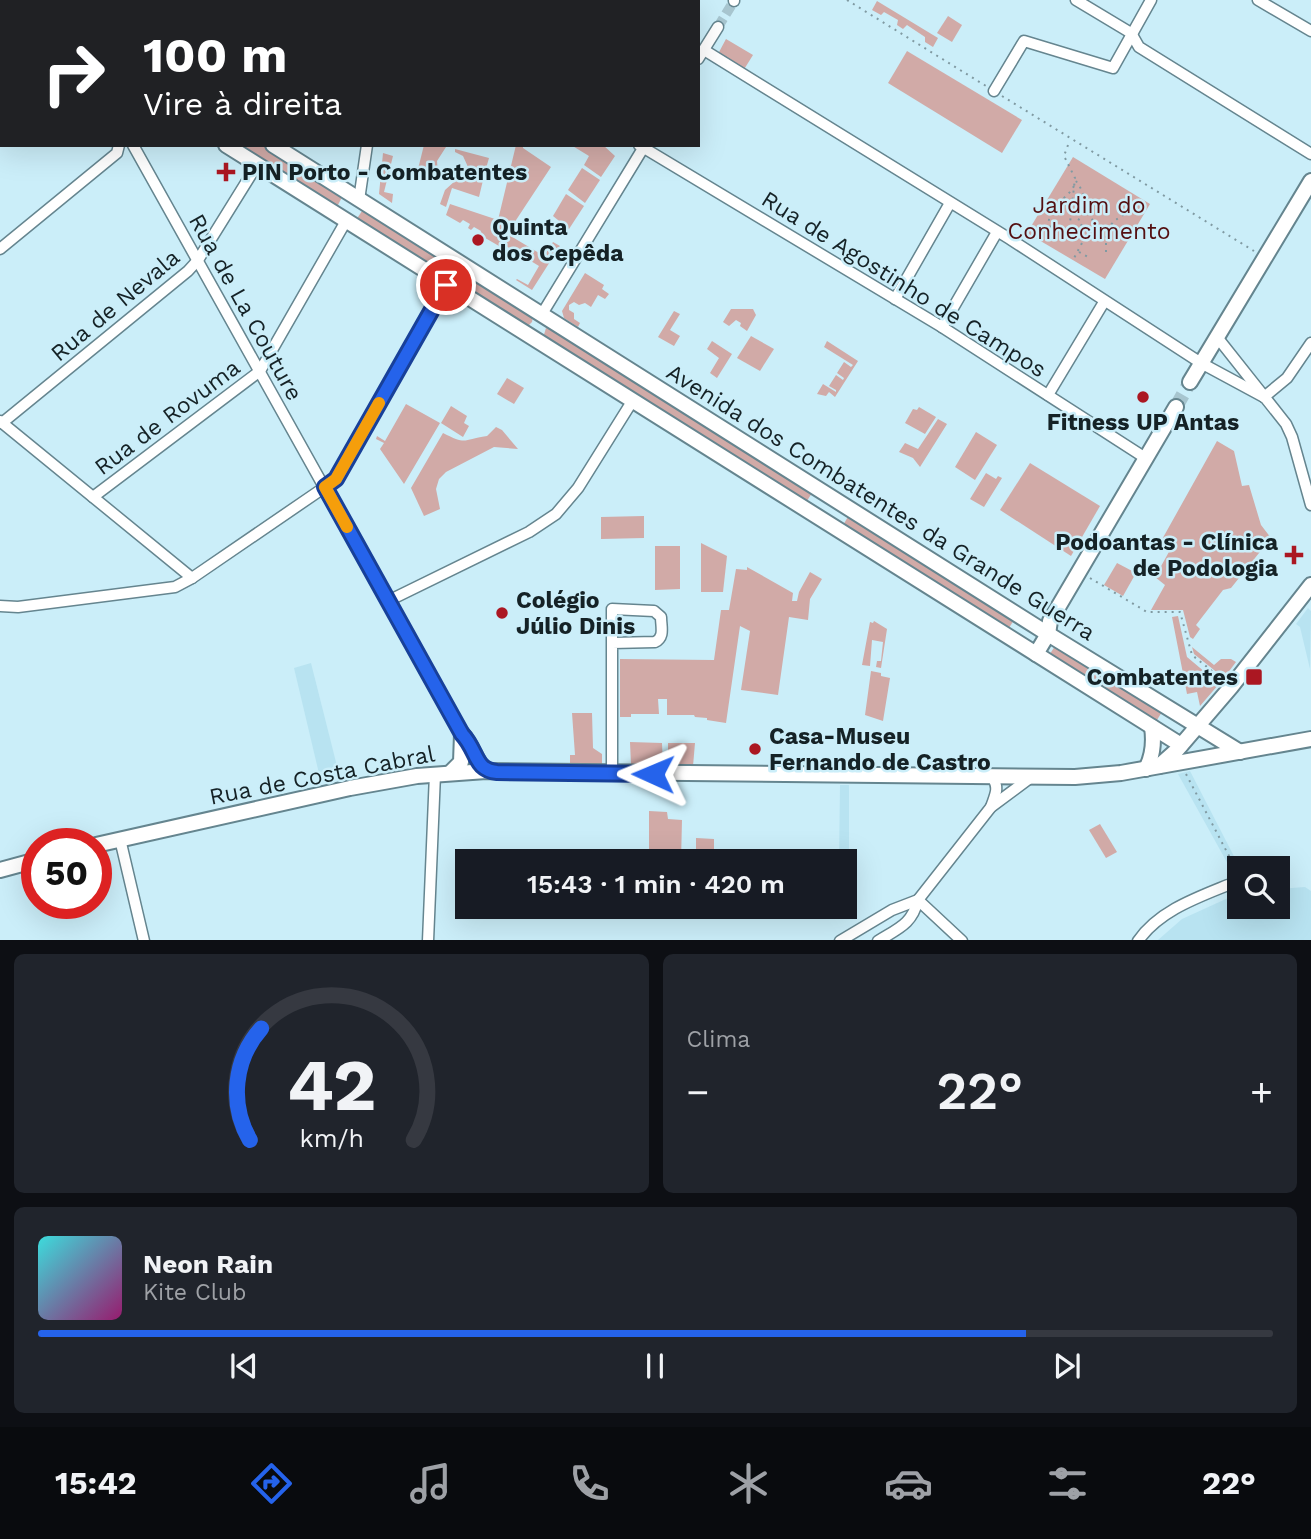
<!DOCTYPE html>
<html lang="pt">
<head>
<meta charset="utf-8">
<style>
	:root { --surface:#171b24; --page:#20242c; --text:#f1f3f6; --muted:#9ea1a6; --line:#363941; --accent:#2563eb }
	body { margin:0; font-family:"Work Sans",sans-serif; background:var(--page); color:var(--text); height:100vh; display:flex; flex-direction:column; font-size:26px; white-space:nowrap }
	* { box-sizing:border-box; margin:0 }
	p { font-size:23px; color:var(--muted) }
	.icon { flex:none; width:38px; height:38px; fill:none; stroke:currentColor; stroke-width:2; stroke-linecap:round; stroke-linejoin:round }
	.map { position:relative; height:940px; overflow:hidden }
	.panel { display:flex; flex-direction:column; gap:14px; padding:14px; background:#0d0f14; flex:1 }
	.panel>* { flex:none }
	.guide { position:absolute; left:0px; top:0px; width:700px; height:147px; box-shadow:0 7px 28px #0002; background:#202124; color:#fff; overflow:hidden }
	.fabs { position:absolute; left:1227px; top:856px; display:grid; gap:14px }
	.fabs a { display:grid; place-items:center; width:63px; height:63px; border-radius:0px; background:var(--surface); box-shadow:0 7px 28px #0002; font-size:35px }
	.speed { position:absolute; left:21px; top:828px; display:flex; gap:14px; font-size:35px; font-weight:700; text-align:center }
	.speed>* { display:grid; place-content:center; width:91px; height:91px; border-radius:50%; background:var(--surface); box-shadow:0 7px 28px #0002; line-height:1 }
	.speed .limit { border:10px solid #d22; background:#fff; color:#111 }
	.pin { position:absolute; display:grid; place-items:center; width:60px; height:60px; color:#fff; margin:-30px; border:4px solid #fff; border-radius:50%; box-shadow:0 2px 7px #0007 }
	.me { position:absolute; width:77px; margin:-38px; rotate:271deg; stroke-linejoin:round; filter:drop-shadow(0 0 5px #0008) }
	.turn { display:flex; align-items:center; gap:24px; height:147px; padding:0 28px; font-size:32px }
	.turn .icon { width:91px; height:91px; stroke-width:2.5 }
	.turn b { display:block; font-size:49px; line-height:60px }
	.big { font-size:52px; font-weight:600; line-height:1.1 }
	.panel .tile { flex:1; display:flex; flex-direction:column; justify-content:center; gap:10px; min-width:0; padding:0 24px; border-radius:10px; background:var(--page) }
	.panel .dial { align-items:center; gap:0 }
	.dial svg { height:182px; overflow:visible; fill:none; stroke:var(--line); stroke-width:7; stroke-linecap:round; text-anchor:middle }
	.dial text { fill:var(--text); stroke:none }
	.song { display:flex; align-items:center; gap:21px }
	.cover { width:84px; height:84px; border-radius:10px; background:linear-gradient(135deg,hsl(180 70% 55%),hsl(320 70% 35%)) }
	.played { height:7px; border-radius:4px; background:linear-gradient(90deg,var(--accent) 80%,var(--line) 80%) }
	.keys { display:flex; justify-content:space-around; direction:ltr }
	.heat { display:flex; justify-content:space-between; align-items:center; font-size:38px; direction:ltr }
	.panel .tiles { flex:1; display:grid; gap:14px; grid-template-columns:1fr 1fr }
	.tile:last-child { grid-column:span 2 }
	.trip { position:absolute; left:455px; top:849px; width:402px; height:70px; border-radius:0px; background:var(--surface); box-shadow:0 7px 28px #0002; font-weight:600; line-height:70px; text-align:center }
	.menu { display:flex; height:112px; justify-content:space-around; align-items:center; background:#090b0e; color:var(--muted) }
	.menu .icon { width:49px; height:49px }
	.menu .active { color:var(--accent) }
	.menu b { font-size:32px; color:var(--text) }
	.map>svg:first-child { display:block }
	.built { fill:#b8e3f1 }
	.green { fill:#d1aaa7 }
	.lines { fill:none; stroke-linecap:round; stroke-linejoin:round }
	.street-tunnel { stroke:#a7c5cf; stroke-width:10; stroke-dasharray:10 5; stroke-linecap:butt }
	.secondary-tunnel { stroke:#a7c5cf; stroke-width:14; stroke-dasharray:14 7; stroke-linecap:butt }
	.primary-tunnel { stroke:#a7c5cf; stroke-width:14; stroke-dasharray:14 7; stroke-linecap:butt }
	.lane-casing { stroke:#65858f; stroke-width:8 }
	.street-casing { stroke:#65858f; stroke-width:13 }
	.secondary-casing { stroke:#65858f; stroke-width:18 }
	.primary-casing { stroke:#65858f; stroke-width:18 }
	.path { stroke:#809aa2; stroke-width:2; stroke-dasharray:2 5; stroke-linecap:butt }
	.lane { stroke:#fff; stroke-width:4.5 }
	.street { stroke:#fff; stroke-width:10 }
	.secondary { stroke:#fff; stroke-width:14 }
	.primary { stroke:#fff; stroke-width:14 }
	.route-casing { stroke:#184099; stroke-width:18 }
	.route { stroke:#2563eb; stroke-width:12 }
	.slow { stroke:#f59e0b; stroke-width:12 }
	.poi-dot { fill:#ab1722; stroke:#cbeef9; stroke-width:2.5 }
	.labels { text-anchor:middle; stroke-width:5; stroke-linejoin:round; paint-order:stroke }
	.poi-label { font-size:23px; font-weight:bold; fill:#152226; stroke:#cbeef9; text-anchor:start }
	.park-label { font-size:23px; fill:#540f11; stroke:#cbeef9 }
	.street-label { font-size:23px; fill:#152226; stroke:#cbeef9 }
</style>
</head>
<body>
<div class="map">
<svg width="1311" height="941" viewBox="0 0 1311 941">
	<rect width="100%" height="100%" fill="#cbeef9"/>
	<g class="built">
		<path d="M1308,608L1311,611L1310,669L1300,627L1296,624Z"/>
		<path d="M311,663L340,778L321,782L294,668Z"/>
		<path d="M1190,771L1240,868L1239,884L1178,774Z"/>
		<path d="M840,785H849V869H845V861H839Z"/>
		<path d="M1305,887L1311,891V940H1158L1182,919L1239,893V906H1278V889Z"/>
	</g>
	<g class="green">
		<path d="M877,1L938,38L933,47L925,42V37L907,25L903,29L897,25L898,20L884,12L881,15L872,10Z"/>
		<path d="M948,16L962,25L952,42L937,33Z"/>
		<path d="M726,39L753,55L743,71L718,54Z"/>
		<path d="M907,51L1022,120L1002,153L888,83Z"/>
		<path d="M238,145H264L340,194L342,197L337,207Z"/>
		<path d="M424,145L446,147L437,161L438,175L436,179L417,173Z"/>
		<path d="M516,145H523V148L551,167L499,246L480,235L481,231L474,227L471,230L468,228L470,224L463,220L460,223L446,215L450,204L498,220Z"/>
		<path d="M571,145H603L615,156L601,177L584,165L589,156Z"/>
		<path d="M455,149L489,158L485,172L468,167L463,156L455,152Z"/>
		<path d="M383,153L393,156L384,192L393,194L392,203L379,194Z"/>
		<path d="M1073,157L1150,204L1105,279L1027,233Z"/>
		<path d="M582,168L600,180L585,203L568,190Z"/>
		<path d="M465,172L484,176L479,197L452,188L446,207L440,204L445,190Z"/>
		<path d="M566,194L584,206L569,229L553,216Z"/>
		<path d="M362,211L445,261L444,269L440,273L356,220Z"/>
		<path d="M509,235L544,256L553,242L560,246L532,290L516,280L517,279L528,285L539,266L506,246L503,250L501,248Z"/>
		<path d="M585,273L604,285L602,289L609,294L605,299L598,295L591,307L585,303L579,305L574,302L569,305V310L574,313V319L580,323L578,327L564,318L562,311Z"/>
		<path d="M464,274L533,316L532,322L527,327L457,282Z"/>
		<path d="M731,309H753L756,315L747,331L740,326L741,323L736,320L729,326L723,322Z"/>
		<path d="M674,311L680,314L670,330L680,336L674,346L658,337Z"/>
		<path d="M546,328L552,330L812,493L805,504L543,338Z"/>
		<path d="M751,336L774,349L760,371L737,358Z"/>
		<path d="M712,341L732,354L717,378L710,373L719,358L707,349Z"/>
		<path d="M827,341L858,361L835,397L829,392L826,396L817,394L823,384L836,392V390L829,386L836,375L843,380L844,378L837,373L844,362L851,367L853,365L824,347Z"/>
		<path d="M507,378L524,388L514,404L497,394Z"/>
		<path d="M406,404L440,423L404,484L380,449L384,443L376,439L377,436L385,441Z"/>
		<path d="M451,406L467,416L464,423L469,426L463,437L441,423Z"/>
		<path d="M919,407L936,417L925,434L905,423L913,409L917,410Z"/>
		<path d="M938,419L947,424L920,467L913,458L899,452L905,443L918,449Z"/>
		<path d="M496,427L502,430L518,449L494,447L446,472L439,479L436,489L440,509L424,516L411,488L443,433C468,446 463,439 487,436Z"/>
		<path d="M976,432L997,445L975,480L955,467Z"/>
		<path d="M1217,441L1234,451L1242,486L1249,485L1261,525L1271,538L1231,588L1223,590L1196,625L1200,629L1193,639L1190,637L1183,610H1151L1165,585L1155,577L1170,550L1160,543Z"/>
		<path d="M1030,463L1100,506L1071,556L1000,510Z"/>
		<path d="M986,473L996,479L998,476L1002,478L984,507L970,499Z"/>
		<path d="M849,515L1014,620L1007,631L842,527Z"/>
		<path d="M644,516V538L601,539V517Z"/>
		<path d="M701,543L727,556L723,592H701Z"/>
		<path d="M655,546H680V589L655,590Z"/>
		<path d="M1117,563L1136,573L1123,596L1104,585Z"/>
		<path d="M747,567L793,593L792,601H797L799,592L810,572L822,579L810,599L808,620L789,617L778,695L741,690L750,631L740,626L726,723L707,720V718L695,717L694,715H667V699H658L659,714H631V717H620V659L714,660L721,610H729L736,569L747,570Z"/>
		<path d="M1178,616L1187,657L1212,678L1209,682L1213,685L1216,681L1219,684L1200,706L1197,692L1187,694L1172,617Z"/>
		<path d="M874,621L887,629L881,668L876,667L877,661H881L883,642L872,640L870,666L862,665L870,622L873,623Z"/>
		<path d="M1055,646L1162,712L1155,723L1048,657Z"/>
		<path d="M1192,647L1214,665L1221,659H1231L1236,662L1224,678L1194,654Z"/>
		<path d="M871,671L881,673V676L890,678L883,721L865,715Z"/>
		<path d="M572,713H592L593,748L602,754V765H570V755H575Z"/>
		<path d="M630,742L662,743L663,766L631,765Z"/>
		<path d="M668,743H695L693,766H668Z"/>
		<path d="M649,811L667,812L668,819L682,820L681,861H649Z"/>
		<path d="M1100,824L1117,852L1106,858L1089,830Z"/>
		<path d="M696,838L714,839V861H696Z"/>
	</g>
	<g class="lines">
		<path class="street-tunnel" d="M718,27L734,1"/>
		<path class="secondary-tunnel" d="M1176,407L1190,382"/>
		<g class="primary-tunnel">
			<path d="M29,2V0"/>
			<path d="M0,41L2,39"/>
		</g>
		<g class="lane-casing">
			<g id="lane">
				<path d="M135,0L137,2"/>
				<path d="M165,2L167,0"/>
			</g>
		</g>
		<g class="street-casing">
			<g id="street">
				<path d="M561,0V2"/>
				<path d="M1076,0L1131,33L1139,47L1311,154"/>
				<path d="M1258,0L1311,31"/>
				<path d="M734,1V0"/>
				<path d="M300,2L302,0"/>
				<path d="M382,2V0"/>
				<path d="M704,50L1010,239L1201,363L1264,397"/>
				<path d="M698,59L718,27"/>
				<path d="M994,91L1024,41L1113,68L1151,0"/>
				<path d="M133,145L462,734"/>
				<path d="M639,145L942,327L1147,459"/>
				<path d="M359,200L367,145"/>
				<path d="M0,249L117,153L119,145"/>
				<path d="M895,299L950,203"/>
				<path d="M542,314L645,145"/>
				<path d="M942,327L997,232"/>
				<path d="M1217,337L1286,424L1292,437L1311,505"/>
				<path d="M1048,395L1104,302"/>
				<path d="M1264,397L1287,378L1311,343"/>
				<path d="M0,421L192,578"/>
				<path d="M2,423L188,271L198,260L257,165"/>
				<path d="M93,497L260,371L346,221"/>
				<path d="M388,601L529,532L556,514L578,488L633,400"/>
				<path d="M0,606L18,607L175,587L192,578L325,487L336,479L446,285"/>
				<path d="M612,774V609L654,611L661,617C661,627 665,637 655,642L612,643"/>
				<path d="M991,807C995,795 1000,788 992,777"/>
				<path d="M120,839L144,941"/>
				<path d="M428,941L435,774"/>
				<path d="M840,941L892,910L918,900L962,941"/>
				<path d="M878,941C899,928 912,924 918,900L991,807L1030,778"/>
				<path d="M1138,941C1159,911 1196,898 1228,885"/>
			</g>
		</g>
		<g class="secondary-casing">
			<g id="secondary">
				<path d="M10,0L11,2"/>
				<path d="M118,0L120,2"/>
				<path d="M226,145L1181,745"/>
				<path d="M273,145L1048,634L1240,752"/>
				<path d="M1190,382L1311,181"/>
				<path d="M1036,654L1048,634L1050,621L1176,407"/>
				<path d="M462,734C473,746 476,763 486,771"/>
				<path d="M1159,766L1177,750L1231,687L1311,585"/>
				<path d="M1146,769C1153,756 1154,741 1152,727"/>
				<path d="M450,773L461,762L462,734"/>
				<path d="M96,845L350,788L417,776L486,771L1075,777L1121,773L1311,739"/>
				<path d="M0,870L37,860"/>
			</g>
		</g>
		<g class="primary-casing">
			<g id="primary">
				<path d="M19,2L22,0"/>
				<path d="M61,2L63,0"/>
				<path d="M0,24L2,22"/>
				<path d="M0,57L2,54"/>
			</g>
		</g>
		<g class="path">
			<path d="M847,0L986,86"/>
			<path d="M1002,96L1254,251"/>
			<path d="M1068,145L1064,156L1075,178L1070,223L1082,243L1073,260"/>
			<path d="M1076,181C1081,188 1089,202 1085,211C1083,214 1080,217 1078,221L1083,227L1090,228L1095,223L1085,210"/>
			<path d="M1074,186C1066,201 1047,205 1049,225C1054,233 1059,233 1068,235C1111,248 1100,222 1132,211"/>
			<path d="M1079,252L1088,257"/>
			<path d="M1106,252V232"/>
			<path d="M1090,578L1147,612H1180L1192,655L1222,679"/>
			<path d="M1186,774L1239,875"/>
		</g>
		<use href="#lane" class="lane"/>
		<use href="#street" class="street"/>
		<use href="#secondary" class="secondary"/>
		<use href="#primary" class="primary"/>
	</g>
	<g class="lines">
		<g class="route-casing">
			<path id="route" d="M446,285L336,479L325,487L462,734C478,751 474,770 497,772L653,774"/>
		</g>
		<use href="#route" class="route"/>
		<path class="slow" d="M347,527L325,487L336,479L379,403"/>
	</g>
	<g class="poi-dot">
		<path d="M222.5 161.5h7v7h7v7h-7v7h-7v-7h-7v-7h7z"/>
		<circle cx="478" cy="240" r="7"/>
		<circle cx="1143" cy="397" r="7"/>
		<path d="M1290.5 544.5h7v7h7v7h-7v7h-7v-7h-7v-7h7z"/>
		<circle cx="502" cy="613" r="7"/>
		<rect x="1245" y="668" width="18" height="18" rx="3.5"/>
		<circle cx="755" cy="749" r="7"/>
	</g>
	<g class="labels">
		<g class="poi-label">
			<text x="242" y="180">PIN Porto - Combatentes</text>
			<text x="492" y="235">Quinta<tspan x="492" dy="26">dos Cepêda</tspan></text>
			<text x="1143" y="430" text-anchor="middle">Fitness UP Antas</text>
			<text x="1278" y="550" text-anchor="end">Podoantas - Clínica<tspan x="1278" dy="26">de Podologia</tspan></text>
			<text x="516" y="608">Colégio<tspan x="516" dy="26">Júlio Dinis</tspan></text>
			<text x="1238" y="685" text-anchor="end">Combatentes</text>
			<text x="769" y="744">Casa-Museu<tspan x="769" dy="26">Fernando de Castro</tspan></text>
		</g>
		<g class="park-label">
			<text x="1089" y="213">Jardim do<tspan x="1089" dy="26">Conhecimento</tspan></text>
		</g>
		<g class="street-label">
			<text transform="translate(904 284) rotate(32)" y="8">Rua de Agostinho de Campos</text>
			<text transform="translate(115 305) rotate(-40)" y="8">Rua de Nevala</text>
			<text transform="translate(246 307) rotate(61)" y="8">Rua de La Couture</text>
			<text transform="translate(167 417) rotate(-37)" y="8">Rua de Rovuma</text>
			<text transform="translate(881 502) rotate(32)" y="8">Avenida dos Combatentes da Grande Guerra</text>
			<text transform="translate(322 775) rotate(-11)" y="8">Rua de Costa Cabral</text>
		</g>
	</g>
</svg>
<div class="fabs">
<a><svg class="icon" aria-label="search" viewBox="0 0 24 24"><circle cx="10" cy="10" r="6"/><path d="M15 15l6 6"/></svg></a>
</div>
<div class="speed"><div class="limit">50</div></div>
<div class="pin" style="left:446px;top:285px;background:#d93025"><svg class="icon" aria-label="arrive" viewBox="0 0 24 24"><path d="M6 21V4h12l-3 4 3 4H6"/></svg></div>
<svg class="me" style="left:653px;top:774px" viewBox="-20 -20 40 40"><path d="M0-17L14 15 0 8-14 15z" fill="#2563eb" stroke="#fff" stroke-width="4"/></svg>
<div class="trip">15:43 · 1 min · 420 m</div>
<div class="guide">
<div class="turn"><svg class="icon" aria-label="right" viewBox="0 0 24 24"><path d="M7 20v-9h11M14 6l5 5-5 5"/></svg><div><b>100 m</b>Vire à direita</div></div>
</div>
</div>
<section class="panel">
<div class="tiles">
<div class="tile dial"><svg viewBox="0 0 100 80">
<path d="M14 69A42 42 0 1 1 86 69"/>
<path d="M14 69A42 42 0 0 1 19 20" stroke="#2563eb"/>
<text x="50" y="56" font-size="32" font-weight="700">42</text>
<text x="50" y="72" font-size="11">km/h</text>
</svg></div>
<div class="tile"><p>Clima</p>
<div class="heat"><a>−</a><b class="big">22°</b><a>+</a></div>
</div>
<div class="tile">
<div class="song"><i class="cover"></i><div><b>Neon Rain</b><p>Kite Club</p></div></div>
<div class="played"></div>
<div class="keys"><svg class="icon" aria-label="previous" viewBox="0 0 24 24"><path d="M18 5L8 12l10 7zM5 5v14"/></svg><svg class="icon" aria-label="pause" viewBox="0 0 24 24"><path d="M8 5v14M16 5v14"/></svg><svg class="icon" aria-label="next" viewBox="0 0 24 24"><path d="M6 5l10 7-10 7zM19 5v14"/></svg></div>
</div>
</div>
</section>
<nav class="menu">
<b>15:42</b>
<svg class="icon active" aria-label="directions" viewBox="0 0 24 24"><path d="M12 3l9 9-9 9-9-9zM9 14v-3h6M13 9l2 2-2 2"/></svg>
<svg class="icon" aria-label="music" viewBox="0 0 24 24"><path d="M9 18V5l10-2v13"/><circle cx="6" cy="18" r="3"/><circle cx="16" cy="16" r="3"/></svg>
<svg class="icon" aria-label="phone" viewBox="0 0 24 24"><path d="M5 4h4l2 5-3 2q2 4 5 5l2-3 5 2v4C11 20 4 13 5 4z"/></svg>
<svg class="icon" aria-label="climate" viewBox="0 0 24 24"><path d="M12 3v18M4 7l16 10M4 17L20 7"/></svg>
<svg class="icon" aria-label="car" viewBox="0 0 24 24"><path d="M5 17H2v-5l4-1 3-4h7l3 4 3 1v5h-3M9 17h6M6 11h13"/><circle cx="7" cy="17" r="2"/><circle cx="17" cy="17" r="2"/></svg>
<svg class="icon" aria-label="filters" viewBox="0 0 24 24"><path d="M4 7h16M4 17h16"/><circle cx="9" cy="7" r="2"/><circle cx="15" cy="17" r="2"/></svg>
<b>22°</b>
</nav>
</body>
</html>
